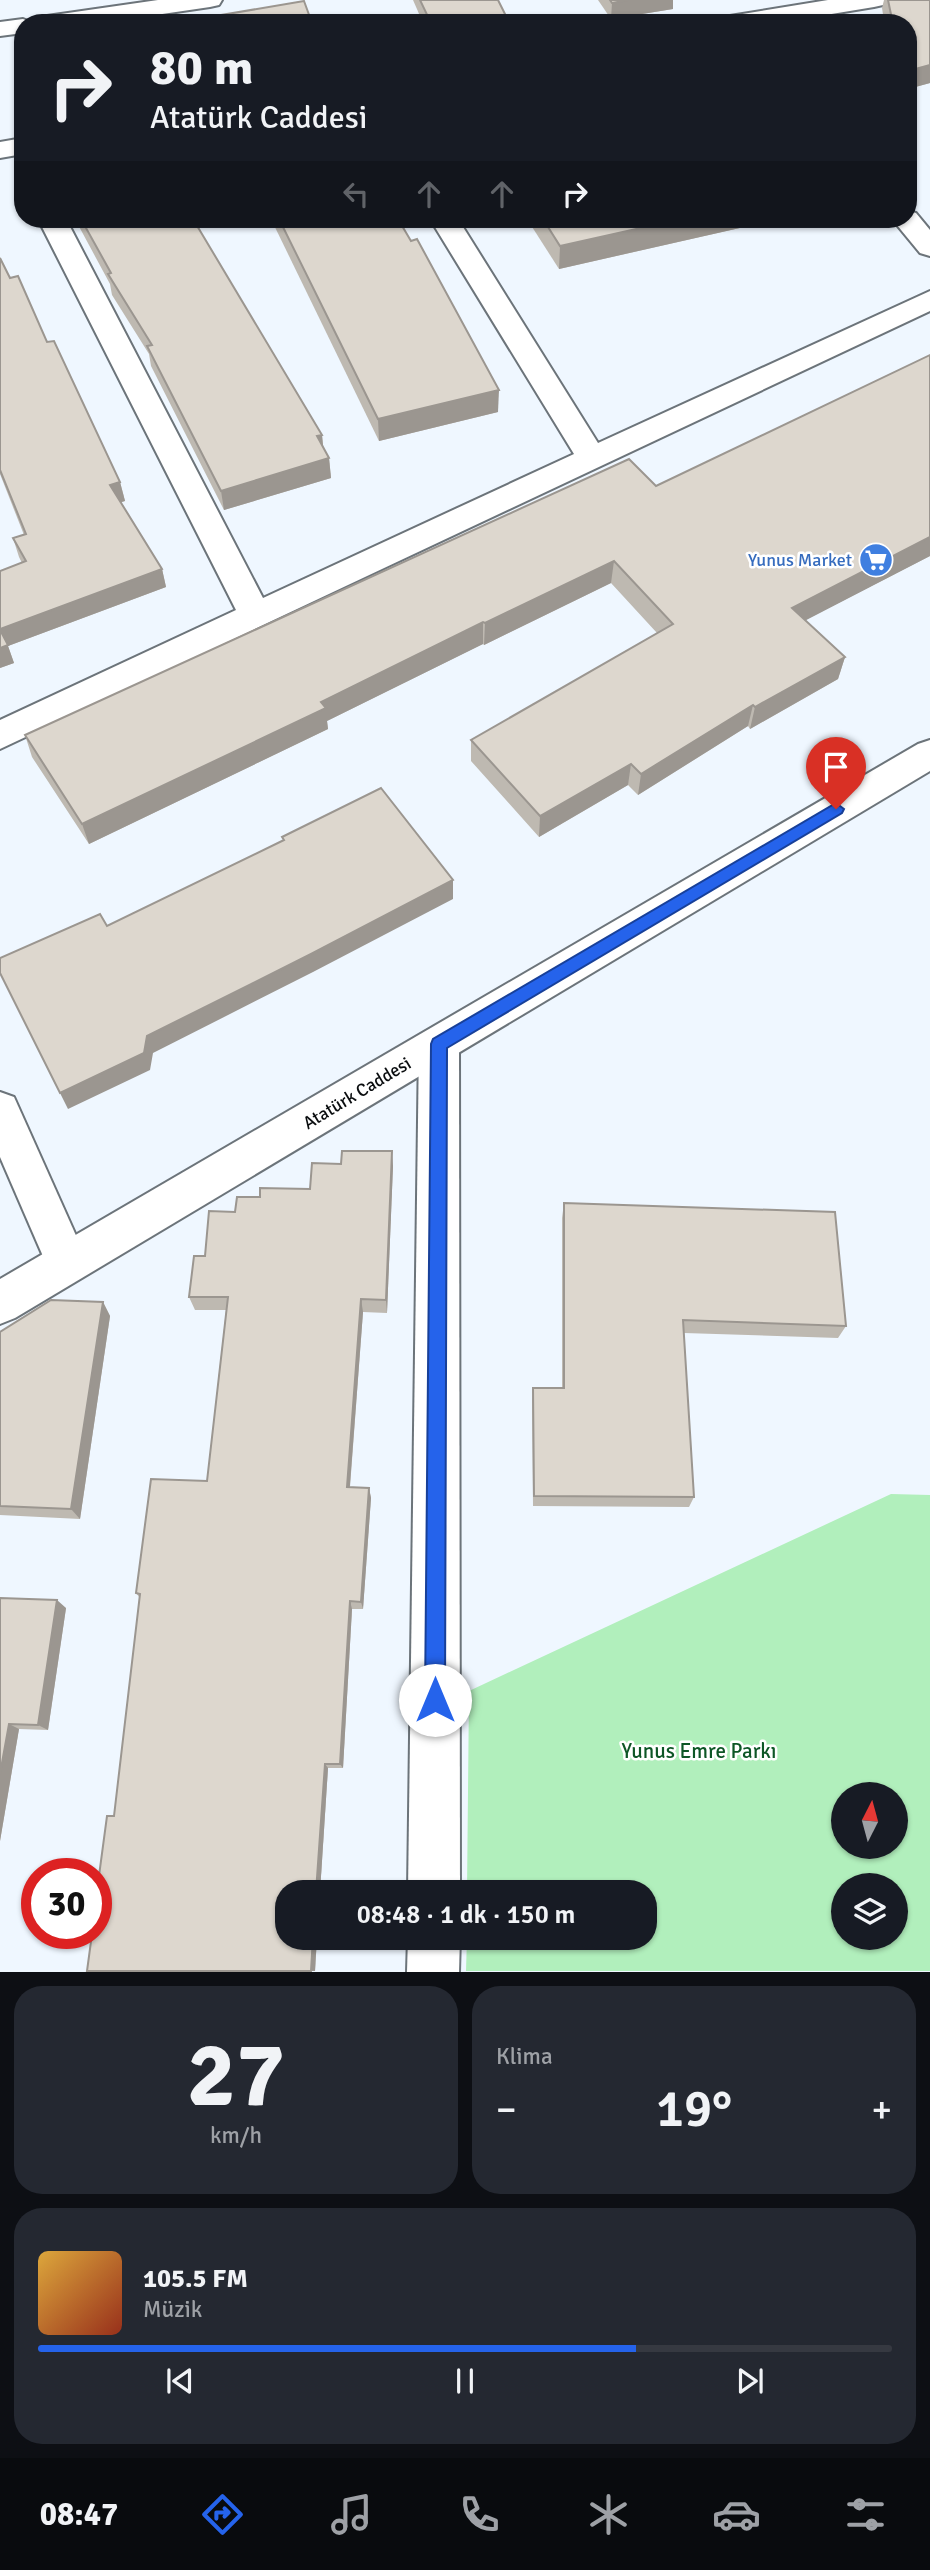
<!DOCTYPE html>
<html lang="tr">
<head>
<meta charset="utf-8">
<style>
	:root { --surface:#171b24; --page:#242831; --text:#f1f3f6; --muted:#9ea1a6; --line:#363941; --accent:#2563eb }
	body { margin:0; font-family:Signika,sans-serif; background:var(--page); color:var(--text); height:100vh; display:flex; flex-direction:column; font-size:26px; white-space:nowrap }
	* { box-sizing:border-box; margin:0 }
	p { font-size:23px; color:var(--muted) }
	.icon { flex:none; width:38px; height:38px; fill:none; stroke:currentColor; stroke-width:2; stroke-linecap:round; stroke-linejoin:round }
	.map { position:relative; height:1972px; overflow:hidden }
	.side { display:flex; flex-direction:column; gap:14px; padding:14px; background:#0d0f14; flex:1 }
	.side>* { flex:none }
	.banner { position:absolute; left:14px; top:14px; width:903px; height:214px; border-radius:28px; box-shadow:0 2px 5px #0004; background:#171b24; color:var(--text); overflow:hidden }
	.needle { width:46px; rotate:6deg }
	.fabs { position:absolute; left:831px; top:1782px; display:grid; gap:14px }
	.fabs a { display:grid; place-items:center; width:77px; height:77px; border-radius:50%; background:var(--surface); box-shadow:0 2px 5px #0004; font-size:35px }
	.speed { position:absolute; left:21px; top:1858px; display:flex; gap:14px; font-size:35px; font-weight:700; text-align:center }
	.speed>* { display:grid; place-content:center; width:91px; height:91px; border-radius:50%; background:var(--surface); box-shadow:0 2px 5px #0004; line-height:1 }
	.speed .limit { border:10px solid #d22; background:#fff; color:#111 }
	.pin { position:absolute; display:grid; place-items:center; width:60px; height:60px; color:#fff; margin:-72px -30px; border-radius:50% 50% 50% 0; rotate:-45deg; box-shadow:0 0 7px #0007 }
	.pin .icon { rotate:45deg }
	.me { position:absolute; width:77px; margin:-38px; rotate:0deg; stroke-linejoin:round; filter:drop-shadow(0 0 5px #0008) }
	.turn { display:flex; align-items:center; gap:24px; height:147px; padding:0 21px; font-size:32px }
	.turn .icon { width:91px; height:91px; stroke-width:2.5 }
	.turn b { display:block; font-size:49px; line-height:60px }
	.lanes { display:flex; align-items:center; height:66px; padding:0 21px; background:#0003; justify-content:center; gap:35px; direction:ltr }
	.lanes .off { opacity:.35 }
	.big { font-size:52px; font-weight:600; line-height:1.1 }
	.side .tile { flex:1; display:flex; flex-direction:column; justify-content:center; gap:10px; min-width:0; padding:0 24px; border-radius:28px; background:var(--page) }
	.side .dial { align-items:center; gap:0 }
	.dial b { font-size:91px; line-height:1 }
	.song { display:flex; align-items:center; gap:21px }
	.cover { width:84px; height:84px; border-radius:10px; background:linear-gradient(135deg,hsl(40 70% 55%),hsl(10 70% 35%)) }
	.played { height:7px; border-radius:4px; background:linear-gradient(90deg,var(--accent) 70%,var(--line) 70%) }
	.keys { display:flex; justify-content:space-around; direction:ltr }
	.heat { display:flex; justify-content:space-between; align-items:center; font-size:38px; direction:ltr }
	.side .tiles { flex:1; display:grid; gap:14px; grid-template-columns:1fr 1fr }
	.tile:last-child { grid-column:span 2 }
	.trip { position:absolute; left:275px; top:1880px; width:382px; height:70px; border-radius:28px; background:var(--surface); box-shadow:0 2px 5px #0004; font-weight:600; line-height:70px; text-align:center }
	.dock { display:flex; height:112px; justify-content:space-around; align-items:center; background:#090b0e; color:var(--muted) }
	.dock .icon { width:49px; height:49px }
	.dock .selected { color:var(--accent) }
	.dock b { font-size:32px; color:var(--text) }
	.map>svg:first-child { display:block }
	.green { fill:#b1efbc; fill-rule:evenodd }
	.lines { fill:none; stroke-linecap:round; stroke-linejoin:round }
	.minor-casing { stroke:#6c747a; stroke-width:4 }
	.tertiary-casing { stroke:#6c747a; stroke-width:4 }
	.minor { fill:#fff; fill-rule:evenodd }
	.tertiary { fill:#fff; fill-rule:evenodd }
	.wall { fill:#beb9b1 }
	.shaded-wall { fill:#9b9690 }
	.building { fill:#ddd7ce; stroke:#9b9690; stroke-width:2 }
	.route { fill:#2563eb; stroke:#184099; stroke-width:2 }
	.labels { text-anchor:middle; stroke-width:5; stroke-linejoin:round; paint-order:stroke }
	.shop-label { font-size:18px; fill:#366cbe; stroke:#fff; text-anchor:end }
	.street-label { font-size:18px; fill:#0a0d0f; stroke:#fff }
	.near-park-label { font-size:21px; fill:#0d5626; stroke:#fff }
</style>
</head>
<body>
<div class="map">
<svg width="930" height="1972" viewBox="0 0 930 1972">
	<rect width="100%" height="100%" fill="#eff7ff"/>
	<path class="green" d="M891,1494L930,1495V1971H466L467,1937H644V1892H467L469,1691ZM844,1794H896V1846H844ZM844,1885H896V1937H844Z"/>
	<g class="lines">
		<g class="minor-casing">
			<g id="minor">
				<path d="M158,0H222L219,5L210,7L101,23H35L38,18L47,16Z"/>
				<path d="M828,0H886L883,5L874,7L777,23H718L721,18L730,16Z"/>
				<path d="M23,19L33,23H23V33L0,36V22Z"/>
				<path d="M23,138V154L0,158V142Z"/>
				<path d="M908,211L916,213L930,230V256L920,253L892,219H908Z"/>
				<path d="M38,219H66L263,598L574,454L430,219H458L598,443L930,291V311L0,749V720L236,610Z"/>
				<path d="M439,1027L453,1032L459,1044L460,1892H408L419,1044L425,1032Z"/>
				<path d="M0,1092L14,1097L82,1249L88,1263L82,1277L67,1283L52,1277L0,1157Z"/>
				<path d="M408,1937H460L459,1972H407Z"/>
			</g>
		</g>
		<g class="tertiary-casing">
			<path id="tertiary" d="M930,740V771L15,1318L0,1324V1279L918,744Z"/>
		</g>
		<use href="#minor" class="minor"/>
		<use href="#tertiary" class="tertiary"/>
	</g>
	<g class="wall">
		<path d="M413,0H498L508,23H423Z"/>
		<path d="M598,0H673V9L611,19Z"/>
		<path d="M884,0H930V83L908,89V23L884,21L882,8Z"/>
		<path d="M75,219H193L322,435L323,447L329,458L331,478L224,510L151,366L149,354L112,295L110,284Z"/>
		<path d="M271,219H398L498,412L379,441Z"/>
		<path d="M527,219H779L559,269Z"/>
		<path d="M0,258L10,278L47,342L120,482L125,501L121,502L162,569L166,587L8,646L14,663L0,668L22,563L19,557L13,538L24,535L0,474Z"/>
		<path d="M930,355V556L805,620L845,657L838,679L750,729L748,726L638,795L628,785L539,837L471,761V740L657,633L611,583L484,645L483,644L327,721L328,729L89,844L32,757L25,735L656,486Z"/>
		<path d="M393,1166L387,1313L363,1312L350,1487L369,1488L371,1498L363,1609H352L343,1768H328L320,1892H287L317,1937L315,1971H87L114,1816L140,1598L136,1593L207,1481L226,1310H195L189,1297L205,1256L235,1212L260,1197L310,1189Z"/>
		<path d="M564,1203L846,1326L838,1338L684,1333L694,1497L689,1507L533,1506L532,1400L533,1388H562V1218Z"/>
		<path d="M103,1302L110,1316L80,1519L0,1515V1332Z"/>
		<path d="M0,1598L66,1608L48,1730L19,1729L0,1841Z"/>
	</g>
	<g class="shaded-wall">
		<path d="M628,0H673V9L611,19L612,3Z"/>
		<path d="M508,20V23H489Z"/>
		<path d="M930,65V83L908,89V71Z"/>
		<path d="M681,219H779L559,269L560,246Z"/>
		<path d="M499,390L498,412L379,441L378,419Z"/>
		<path d="M322,435L324,455L317,436Z"/>
		<path d="M329,458L331,478L224,510L221,491Z"/>
		<path d="M120,482L125,501L115,504L110,485Z"/>
		<path d="M930,537V556L787,630L792,608Z"/>
		<path d="M614,561L611,583L484,645L485,623Z"/>
		<path d="M162,569L166,587L8,646L14,663L0,668V629Z"/>
		<path d="M483,622V644L327,721L328,729L89,844L82,824L321,702Z"/>
		<path d="M845,657L838,679L750,729L755,707Z"/>
		<path d="M753,705L748,726L638,795L641,774Z"/>
		<path d="M631,764L628,785L539,837L540,816Z"/>
		<path d="M453,880V899L313,972L153,1053L150,1070L68,1109L60,1093L147,1036Z"/>
		<path d="M392,1151L393,1166L387,1313L386,1300Z"/>
		<path d="M361,1299L363,1312L349,1497L347,1487Z"/>
		<path d="M103,1302L110,1316L80,1519L71,1509Z"/>
		<path d="M369,1488L371,1498L363,1609L361,1602Z"/>
		<path d="M57,1600L66,1608L48,1730L38,1725Z"/>
		<path d="M350,1601L352,1609L343,1768L340,1764Z"/>
		<path d="M9,1724L19,1729L0,1841V1774Z"/>
		<path d="M325,1764L328,1768L320,1892H316Z"/>
		<path d="M313,1937H317L315,1971H311Z"/>
	</g>
	<g class="building">
		<path d="M420,0H498L508,20L489,23H431Z"/>
		<path d="M610,0H628L612,3Z"/>
		<path d="M888,0H930V65L908,71V23H875L892,19Z"/>
		<path d="M304,1L312,23H174Z"/>
		<path d="M81,219H193L322,435L317,436L329,458L221,491L147,346L152,345L108,274L111,273Z"/>
		<path d="M279,219H398L411,241L417,239L499,390L378,419Z"/>
		<path d="M543,219H681L560,246Z"/>
		<path d="M0,258L10,278L18,276L47,342L54,341L120,482L110,485L162,569L0,629V571L26,561L13,538L26,534L0,470Z"/>
		<path d="M930,355V537L792,608L845,657L755,707L753,705L641,774L631,764L540,816L471,740L673,624L614,561L485,623L483,622L321,702L326,708L82,824L25,735L629,459L656,486Z"/>
		<path d="M0,630L8,645L0,648Z"/>
		<path d="M381,788L453,880L311,954L147,1036L144,1053L60,1093L0,973V958L100,914L107,926L284,840L282,837Z"/>
		<path d="M342,1151H392L386,1300L361,1299L347,1487L369,1488L361,1602L350,1601L340,1764H325L316,1892H287V1937H313L311,1971H87L92,1934H96V1898L107,1816H114L140,1594L136,1593L151,1479L207,1481L228,1297H189L194,1256H205L209,1211L235,1212L237,1197H260V1188L310,1189L312,1163L341,1164Z"/>
		<path d="M564,1203L835,1212L846,1326L683,1320L694,1497L534,1496L533,1388H564Z"/>
		<path d="M51,1300L103,1302L71,1509L0,1506V1332Z"/>
		<path d="M0,1598L57,1600L38,1725L9,1724L0,1774Z"/>
	</g>
	<path class="route" d="M836,803L844,809L842,813L447,1048L445,1700L442,1707L435,1710L428,1707L425,1700L431,1044L433,1039Z"/>
	<defs>
		<g id="supermarket-disc" transform="scale(1.75)"><circle r="9.5" fill="#3f7fe0" stroke="#fff"/><path d="M-6-5.5h2.5l.6 2H6L4.5 2H-2.5L-4.4-4H-6ZM-1.5 3.2a1.3 1.3 0 1 0 .1 0ZM3 3.2a1.3 1.3 0 1 0 .1 0Z" fill="#fff"/></g>
	</defs>
	<g fill-rule="evenodd">
		<use href="#supermarket-disc" x="876" y="560"/>
	</g>
	<g class="labels">
		<g class="shop-label">
			<text x="852" y="566">Yunus Market</text>
		</g>
		<g class="street-label">
			<text transform="translate(357 1093) rotate(-31)" y="6">Atatürk Caddesi</text>
		</g>
		<g class="near-park-label">
			<text x="699" y="1758">Yunus Emre Parkı</text>
		</g>
	</g>
</svg>
<div class="fabs">
<a><svg class="needle" viewBox="-14 -14 28 28"><path d="M0-13l5 13h-10z" fill="#e53935"/><path d="M0 13l5-13h-10z" fill="#9ea1a6"/></svg></a>
<a><svg class="icon" aria-label="layers" viewBox="0 0 24 24"><path d="M12 4l9 5-9 5-9-5zM3 14l9 5 9-5"/></svg></a>
</div>
<div class="speed"><div class="limit">30</div></div>
<div class="pin" style="left:836px;top:809px;background:#d93025"><svg class="icon" aria-label="arrive" viewBox="0 0 24 24"><path d="M6 21V4h12l-3 4 3 4H6"/></svg></div>
<svg class="me" style="left:435px;top:1700px" viewBox="-20 -20 40 40"><circle r="19" fill="#fff"/><path d="M0-13L10 11 0 6-10 11z" fill="#2563eb"/></svg>
<div class="trip">08:48 · 1 dk · 150 m</div>
<div class="banner">
<div class="turn"><svg class="icon" aria-label="right" viewBox="0 0 24 24"><path d="M7 20v-9h11M14 6l5 5-5 5"/></svg><div><b>80 m</b>Atatürk Caddesi</div></div>
<div class="lanes"><svg class="icon off" aria-label="left" viewBox="0 0 24 24"><path d="M17 20v-9H6M10 6l-5 5 5 5"/></svg><svg class="icon off" aria-label="ahead" viewBox="0 0 24 24"><path d="M12 20V5M6 11l6-6 6 6"/></svg><svg class="icon off" aria-label="ahead" viewBox="0 0 24 24"><path d="M12 20V5M6 11l6-6 6 6"/></svg><svg class="icon" aria-label="right" viewBox="0 0 24 24"><path d="M7 20v-9h11M14 6l5 5-5 5"/></svg></div>
</div>
</div>
<section class="side">
<div class="tiles">
<div class="tile dial"><b>27</b><p>km/h</p></div>
<div class="tile"><p>Klima</p>
<div class="heat"><a>−</a><b class="big">19°</b><a>+</a></div>
</div>
<div class="tile">
<div class="song"><i class="cover"></i><div><b>105.5 FM</b><p>Müzik</p></div></div>
<div class="played"></div>
<div class="keys"><svg class="icon" aria-label="previous" viewBox="0 0 24 24"><path d="M18 5L8 12l10 7zM5 5v14"/></svg><svg class="icon" aria-label="pause" viewBox="0 0 24 24"><path d="M8 5v14M16 5v14"/></svg><svg class="icon" aria-label="next" viewBox="0 0 24 24"><path d="M6 5l10 7-10 7zM19 5v14"/></svg></div>
</div>
</div>
</section>
<nav class="dock">
<b>08:47</b>
<svg class="icon selected" aria-label="directions" viewBox="0 0 24 24"><path d="M12 3l9 9-9 9-9-9zM9 14v-3h6M13 9l2 2-2 2"/></svg>
<svg class="icon" aria-label="music" viewBox="0 0 24 24"><path d="M9 18V5l10-2v13"/><circle cx="6" cy="18" r="3"/><circle cx="16" cy="16" r="3"/></svg>
<svg class="icon" aria-label="phone" viewBox="0 0 24 24"><path d="M5 4h4l2 5-3 2q2 4 5 5l2-3 5 2v4C11 20 4 13 5 4z"/></svg>
<svg class="icon" aria-label="climate" viewBox="0 0 24 24"><path d="M12 3v18M4 7l16 10M4 17L20 7"/></svg>
<svg class="icon" aria-label="car" viewBox="0 0 24 24"><path d="M5 17H2v-5l4-1 3-4h7l3 4 3 1v5h-3M9 17h6M6 11h13"/><circle cx="7" cy="17" r="2"/><circle cx="17" cy="17" r="2"/></svg>
<svg class="icon" aria-label="filters" viewBox="0 0 24 24"><path d="M4 7h16M4 17h16"/><circle cx="9" cy="7" r="2"/><circle cx="15" cy="17" r="2"/></svg>
</nav>
</body>
</html>
